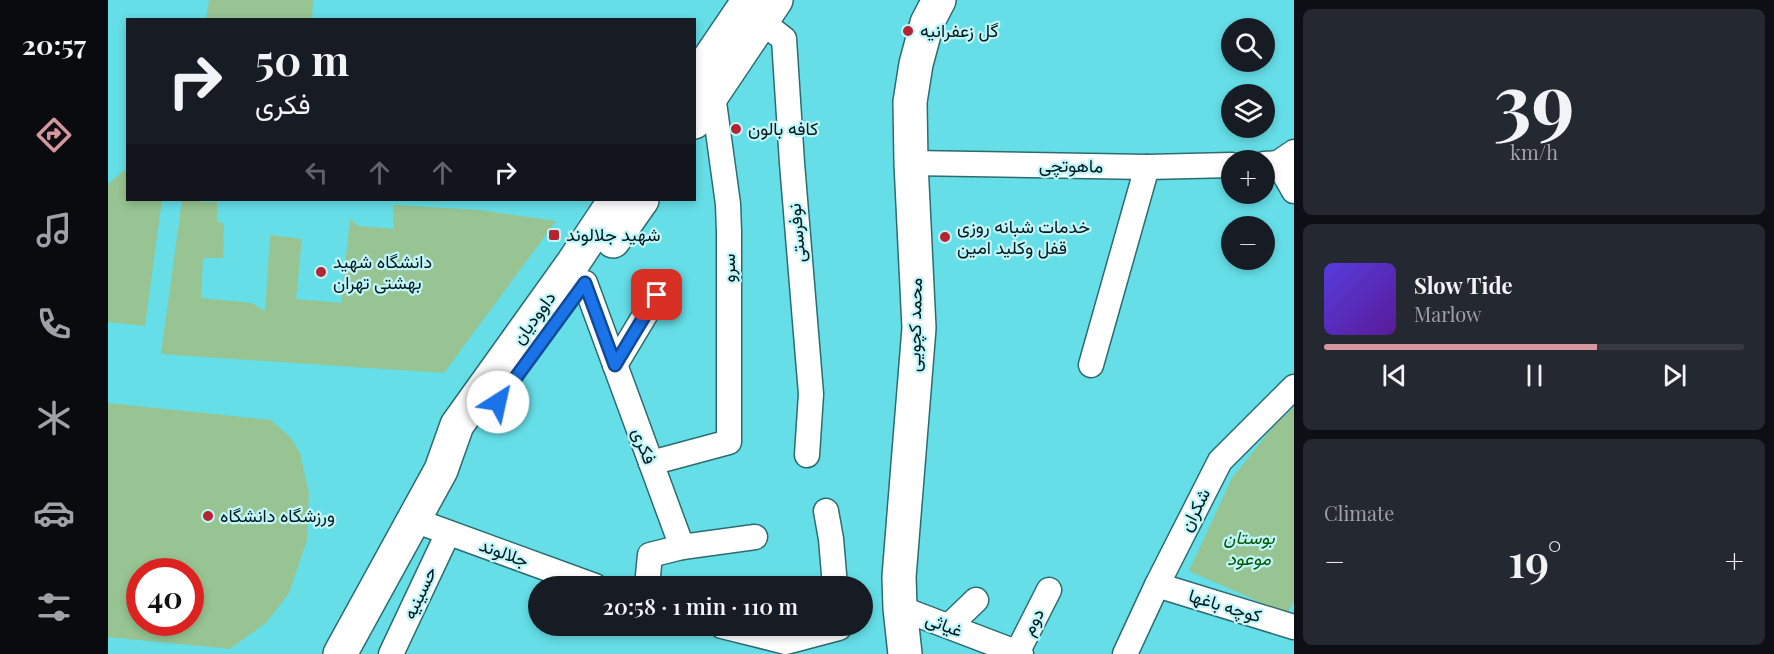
<!DOCTYPE html>
<html lang="en">
<head>
<meta charset="utf-8">
<style>
	:root { --surface:#171b24; --page:#242831; --text:#f1f3f6; --muted:#9ea1a6; --line:#363941; --accent:#d6969e }
	body { margin:0; font-family:"Playfair Display",Vazirmatn,serif; background:var(--page); color:var(--text); height:100vh; display:flex; flex-direction:column; font-size:22px; white-space:nowrap }
	* { box-sizing:border-box; margin:0 }
	p { font-size:20px; color:var(--muted) }
	.icon { flex:none; width:33px; height:33px; fill:none; stroke:currentColor; stroke-width:2; stroke-linecap:round; stroke-linejoin:round }
	.map { position:relative; flex:1; overflow:hidden }
	.details { display:flex; flex-direction:column; gap:9px; padding:9px; background:#0d0f14; width:480px }
	.details>* { flex:none }
	.guide { position:absolute; left:18px; top:18px; width:570px; height:183px; border-radius:0px; box-shadow:0 3px 9px #0003; background:#171b24; color:var(--text); overflow:hidden }
	.controls { position:absolute; left:1113px; top:18px; display:grid; gap:12px }
	.controls a { display:grid; place-items:center; width:54px; height:54px; border-radius:50%; background:var(--surface); box-shadow:0 3px 9px #0003; font-size:30px }
	.speed { position:absolute; left:18px; top:558px; display:flex; gap:12px; font-size:30px; font-weight:700; text-align:center }
	.speed>* { display:grid; place-content:center; width:78px; height:78px; border-radius:50%; background:var(--surface); box-shadow:0 3px 9px #0003; line-height:1 }
	.speed .limit { border:9px solid #d22; background:#fff; color:#111 }
	.pin { position:absolute; display:grid; place-items:center; width:51px; height:51px; color:#fff; margin:-26px; border-radius:12px; box-shadow:0 3px 9px #0006 }
	.me { position:absolute; width:66px; margin:-33px; rotate:35deg; stroke-linejoin:round; filter:drop-shadow(0 0 4px #0008) }
	.turn { display:flex; align-items:center; gap:21px; height:126px; padding:0 30px; font-size:27px }
	.turn .icon { width:78px; height:78px; stroke-width:2.5 }
	.turn b { display:block; font-size:42px; line-height:51px }
	.lanes { display:flex; align-items:center; height:57px; padding:0 30px; background:#0003; justify-content:center; gap:30px; direction:ltr }
	.lanes .off { opacity:.35 }
	.big { font-size:45px; font-weight:600; line-height:1.1 }
	.details .tile { flex:1; display:flex; flex-direction:column; justify-content:center; gap:9px; min-width:0; padding:0 21px; border-radius:9px; background:var(--page) }
	.details .dial { align-items:center; gap:0 }
	.dial b { font-size:78px; line-height:1 }
	.song { display:flex; align-items:center; gap:18px }
	.cover { width:72px; height:72px; border-radius:9px; background:linear-gradient(135deg,hsl(250 70% 55%),hsl(270 70% 35%)) }
	.played { height:6px; border-radius:3px; background:linear-gradient(90deg,var(--accent) 65%,var(--line) 65%) }
	.keys { display:flex; justify-content:space-around; direction:ltr }
	.heat { display:flex; justify-content:space-between; align-items:center; font-size:33px; direction:ltr }
	.trip { position:absolute; left:420px; top:576px; width:345px; height:60px; border-radius:30px; background:var(--surface); box-shadow:0 3px 9px #0003; font-weight:600; line-height:60px; text-align:center }
	main { display:flex; flex:1; min-height:0 }
	.dock { display:flex; flex-direction:column; width:108px; justify-content:space-around; align-items:center; background:#090b0e; color:var(--muted) }
	.dock .icon { width:42px; height:42px }
	.dock .current { color:var(--accent) }
	.dock b { font-size:27px; color:var(--text) }
	.map>svg:first-child { display:block }
	.green { fill:#97c492; fill-rule:evenodd }
	.lines { fill:none; stroke-linecap:round; stroke-linejoin:round }
	.street-casing { stroke:#2c6c71; stroke-width:27 }
	.secondary-casing { stroke:#2c6c71; stroke-width:36 }
	.street { stroke:#fff; stroke-width:24 }
	.secondary { stroke:#fff; stroke-width:33 }
	.route-casing { stroke:#114b97; stroke-width:15 }
	.route { stroke:#1a73e8; stroke-width:10 }
	.poi-dot { fill:#b52432; stroke:#c0f5f9; stroke-width:2 }
	.labels { text-anchor:middle; stroke-width:4.5; stroke-linejoin:round; paint-order:stroke }
	.poi-label { font-size:18px; fill:#00181a; stroke:#c0f5f9; text-anchor:start }
	.street-label { font-size:18px; fill:#00181a; stroke:#c0f5f9 }
	.park-label { font-size:18px; font-style:italic; fill:#045700; stroke:#c0f5f9 }
</style>
</head>
<body>
<main>
<nav class="dock">
<b>20:57</b>
<svg class="icon current" aria-label="directions" viewBox="0 0 24 24"><path d="M12 3l9 9-9 9-9-9zM9 14v-3h6M13 9l2 2-2 2"/></svg>
<svg class="icon" aria-label="music" viewBox="0 0 24 24"><path d="M9 18V5l10-2v13"/><circle cx="6" cy="18" r="3"/><circle cx="16" cy="16" r="3"/></svg>
<svg class="icon" aria-label="phone" viewBox="0 0 24 24"><path d="M5 4h4l2 5-3 2q2 4 5 5l2-3 5 2v4C11 20 4 13 5 4z"/></svg>
<svg class="icon" aria-label="climate" viewBox="0 0 24 24"><path d="M12 3v18M4 7l16 10M4 17L20 7"/></svg>
<svg class="icon" aria-label="car" viewBox="0 0 24 24"><path d="M5 17H2v-5l4-1 3-4h7l3 4 3 1v5h-3M9 17h6M6 11h13"/><circle cx="7" cy="17" r="2"/><circle cx="17" cy="17" r="2"/></svg>
<svg class="icon" aria-label="filters" viewBox="0 0 24 24"><path d="M4 7h16M4 17h16"/><circle cx="9" cy="7" r="2"/><circle cx="15" cy="17" r="2"/></svg>
</nav>
<div class="map">
<svg width="1186" height="654" viewBox="0 0 1186 654">
	<rect width="100%" height="100%" fill="#65dee7"/>
	<g class="green">
		<path d="M101,0H205L204,19H98Z"/>
		<path d="M19,168L20,200H54L37,326L0,322V184Z"/>
		<path d="M74,200H92L93,202H109V222L116,223L115,258H95L93,298L143,303L157,311L162,235L194,239L188,299L233,303L242,219L250,226L286,229L285,205L371,210L448,221L336,373L53,354Z"/>
		<path d="M0,403L163,420L183,438L192,453L201,493L199,540L181,593L159,622L122,649L0,637ZM32,572H82V622H32Z"/>
		<path d="M1186,407V601L1179,614L1081,571L1124,478L1165,427Z"/>
	</g>
	<g class="lines">
		<g class="street-casing">
			<g id="street">
				<path d="M654,22L676,39L684,163L703,394L699,455"/>
				<path d="M803,163L1039,167L1124,165"/>
				<path d="M1170,163L1186,191"/>
				<path d="M1156,164L1170,163L1186,152"/>
				<path d="M477,283L574,547"/>
				<path d="M507,365L549,295"/>
				<path d="M983,365L1039,167"/>
				<path d="M543,463L621,442V232L620,204L605,95"/>
				<path d="M718,511L723,539L727,586"/>
				<path d="M306,520L487,586"/>
				<path d="M1049,585L1186,627"/>
				<path d="M539,586L542,555L574,547L647,537"/>
				<path d="M792,608L913,654"/>
				<path d="M614,626L678,642L731,628V626"/>
				<path d="M841,626L868,600"/>
				<path d="M909,653L941,590"/>
				<path d="M283,654L340,533"/>
				<path d="M1017,654L1049,585L1112,461L1186,387"/>
			</g>
		</g>
		<g class="secondary-casing">
			<g id="secondary">
				<path d="M586,81L641,0"/>
				<path d="M586,122L668,0"/>
				<path d="M505,241L534,200"/>
				<path d="M232,654L333,470L349,425L465,263L507,200"/>
				<path d="M797,654L792,608L791,577L811,328L803,163L802,102L808,64L819,23L831,0"/>
			</g>
		</g>
		<use href="#street" class="street"/>
		<use href="#secondary" class="secondary"/>
	</g>
	<g class="lines">
		<g class="route-casing">
			<path id="route" d="M390,402L477,283L507,365L549,295"/>
		</g>
		<use href="#route" class="route"/>
	</g>
	<g class="poi-dot">
		<circle cx="800" cy="31" r="6"/>
		<circle cx="628" cy="129" r="6"/>
		<rect x="440" y="229" width="12" height="12" rx="3"/>
		<circle cx="837" cy="237" r="6"/>
		<circle cx="213" cy="272" r="6"/>
		<circle cx="100" cy="516" r="6"/>
	</g>
	<g class="labels">
		<g class="poi-label">
			<text x="812" y="37">گل زعفرانیه</text>
			<text x="640" y="135">کافه بالون</text>
			<text x="849" y="233">خدمات شبانه روزی<tspan x="849" dy="21">قفل وکلید امین</tspan></text>
			<text x="458" y="241">شهید جلالوند</text>
			<text x="225" y="268">دانشگاه شهید<tspan x="225" dy="21">بهشتی تهران</tspan></text>
			<text x="112" y="522">ورزشگاه دانشگاه</text>
		</g>
		<g class="street-label">
			<text transform="translate(963 166) rotate(1)" y="6">ماهوتچی</text>
			<text transform="translate(689 233) rotate(-95)" y="6">نوفرستی</text>
			<text transform="translate(621 268) rotate(-90)" y="6">سرو</text>
			<text transform="translate(426 318) rotate(-54)" y="6">داوودیان</text>
			<text transform="translate(807 325) rotate(-89)" y="6">محمد کچویی</text>
			<text transform="translate(536 446) rotate(70)" y="6">فکری</text>
			<text transform="translate(1087 510) rotate(-63)" y="6">شکران</text>
			<text transform="translate(396 553) rotate(20)" y="6">جلالوند</text>
			<text transform="translate(312 593) rotate(-65)" y="6">حسینیه</text>
			<text transform="translate(1117 606) rotate(17)" y="6">کوچه باغها</text>
			<text transform="translate(925 622) rotate(-63)" y="6">دوم</text>
			<text transform="translate(836 625) rotate(21)" y="6">غیاثی</text>
		</g>
		<g class="park-label">
			<text x="1141" y="544">بوستان<tspan x="1141" dy="21">موعود</tspan></text>
		</g>
	</g>
</svg>
<div class="controls">
<a><svg class="icon" aria-label="search" viewBox="0 0 24 24"><circle cx="10" cy="10" r="6"/><path d="M15 15l6 6"/></svg></a>
<a><svg class="icon" aria-label="layers" viewBox="0 0 24 24"><path d="M12 4l9 5-9 5-9-5zM3 14l9 5 9-5"/></svg></a>
<a>+</a>
<a>−</a>
</div>
<div class="speed"><div class="limit">40</div></div>
<div class="pin" style="left:549px;top:295px;background:#d93025"><svg class="icon" aria-label="arrive" viewBox="0 0 24 24"><path d="M6 21V4h12l-3 4 3 4H6"/></svg></div>
<svg class="me" style="left:390px;top:402px" viewBox="-20 -20 40 40"><circle r="19" fill="#fff"/><path d="M0-13L10 11 0 6-10 11z" fill="#1a73e8"/></svg>
<div class="trip">20:58 · 1 min · 110 m</div>
<div class="guide">
<div class="turn"><svg class="icon" aria-label="right" viewBox="0 0 24 24"><path d="M7 20v-9h11M14 6l5 5-5 5"/></svg><div><b>50 m</b>فکری</div></div>
<div class="lanes"><svg class="icon off" aria-label="left" viewBox="0 0 24 24"><path d="M17 20v-9H6M10 6l-5 5 5 5"/></svg><svg class="icon off" aria-label="ahead" viewBox="0 0 24 24"><path d="M12 20V5M6 11l6-6 6 6"/></svg><svg class="icon off" aria-label="ahead" viewBox="0 0 24 24"><path d="M12 20V5M6 11l6-6 6 6"/></svg><svg class="icon" aria-label="right" viewBox="0 0 24 24"><path d="M7 20v-9h11M14 6l5 5-5 5"/></svg></div>
</div>
</div>
<section class="details">
<div class="tile dial"><b>39</b><p>km/h</p></div>
<div class="tile">
<div class="song"><i class="cover"></i><div><b>Slow Tide</b><p>Marlow</p></div></div>
<div class="played"></div>
<div class="keys"><svg class="icon" aria-label="previous" viewBox="0 0 24 24"><path d="M18 5L8 12l10 7zM5 5v14"/></svg><svg class="icon" aria-label="pause" viewBox="0 0 24 24"><path d="M8 5v14M16 5v14"/></svg><svg class="icon" aria-label="next" viewBox="0 0 24 24"><path d="M6 5l10 7-10 7zM19 5v14"/></svg></div>
</div>
<div class="tile"><p>Climate</p>
<div class="heat"><a>−</a><b class="big">19°</b><a>+</a></div>
</div>
</section>
</main>
</body>
</html>
